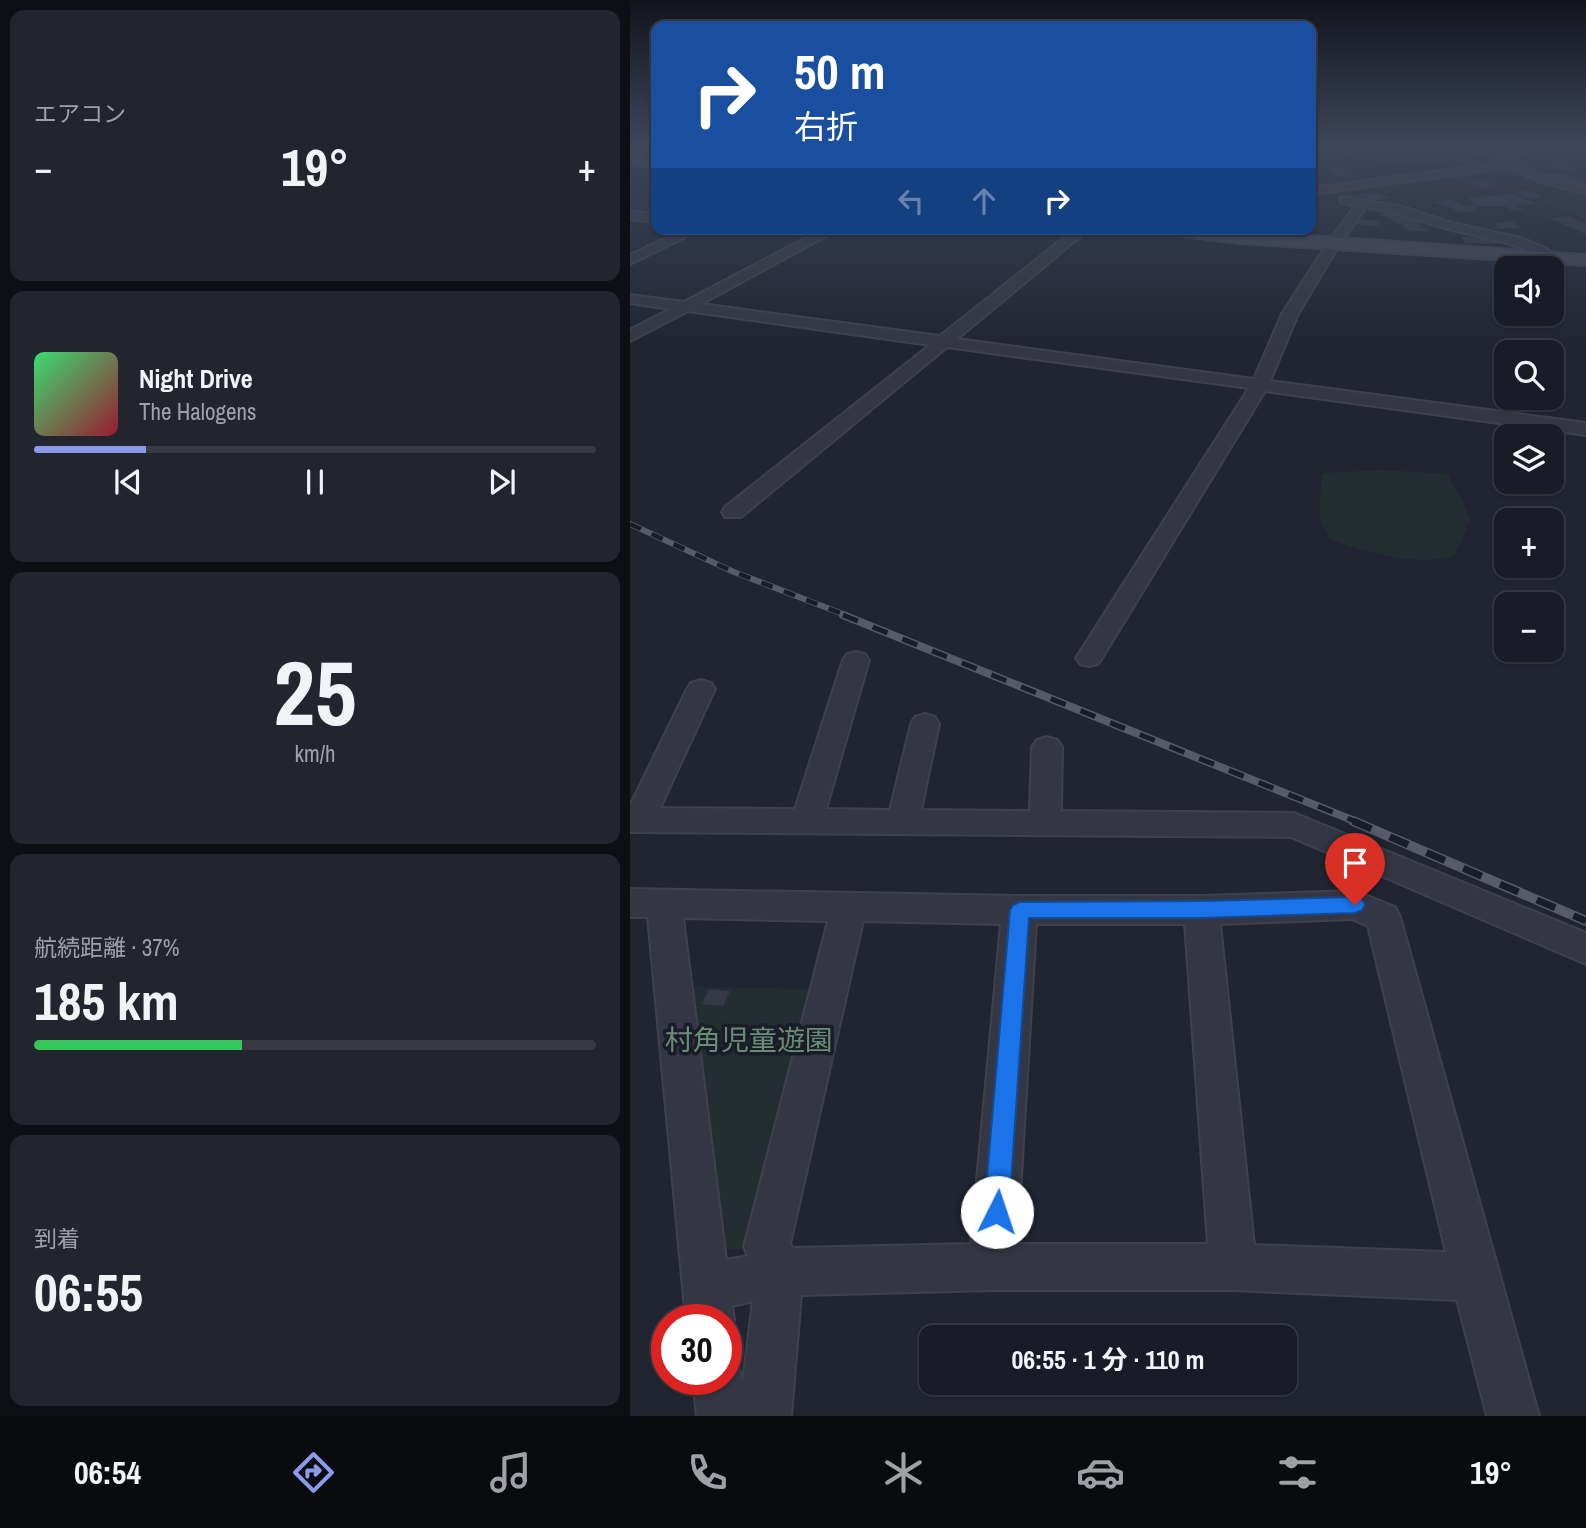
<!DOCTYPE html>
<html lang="ja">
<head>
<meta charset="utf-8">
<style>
	:root { --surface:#191c26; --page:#22252e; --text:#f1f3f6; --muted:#9fa1a7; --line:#373a43; --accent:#8a9ce9 }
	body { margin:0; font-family:"Archivo Narrow","Noto Sans JP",sans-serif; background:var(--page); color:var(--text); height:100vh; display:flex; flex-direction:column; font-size:26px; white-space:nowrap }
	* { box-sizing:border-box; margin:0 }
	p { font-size:23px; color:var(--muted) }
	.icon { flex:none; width:38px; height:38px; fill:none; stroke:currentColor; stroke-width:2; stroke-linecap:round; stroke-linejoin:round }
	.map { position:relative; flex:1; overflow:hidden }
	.panel { display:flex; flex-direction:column; gap:10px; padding:10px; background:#0e0f15; width:630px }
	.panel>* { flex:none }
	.top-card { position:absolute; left:21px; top:21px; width:665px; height:214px; border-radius:14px; box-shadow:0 2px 5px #0004,0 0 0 2px var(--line); background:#1a4fa0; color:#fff; overflow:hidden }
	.controls { position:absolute; left:864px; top:256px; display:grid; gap:14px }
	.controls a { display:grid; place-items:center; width:70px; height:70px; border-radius:14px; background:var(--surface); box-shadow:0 2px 5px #0004,0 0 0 2px var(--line); font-size:35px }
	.speed { position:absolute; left:21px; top:1304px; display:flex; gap:14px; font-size:35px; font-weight:700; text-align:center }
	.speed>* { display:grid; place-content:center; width:91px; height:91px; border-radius:50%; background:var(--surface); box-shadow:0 2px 5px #0004,0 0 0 2px var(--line); line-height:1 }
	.speed .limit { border:10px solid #d22; background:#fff; color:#111 }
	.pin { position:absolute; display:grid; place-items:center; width:60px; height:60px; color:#fff; margin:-72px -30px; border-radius:50% 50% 50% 0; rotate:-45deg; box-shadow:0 0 7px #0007 }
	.pin .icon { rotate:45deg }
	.me { position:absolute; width:77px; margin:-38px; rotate:4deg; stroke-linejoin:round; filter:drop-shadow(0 0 5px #0008) }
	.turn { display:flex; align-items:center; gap:24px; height:147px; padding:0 28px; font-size:32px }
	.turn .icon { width:91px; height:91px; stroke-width:2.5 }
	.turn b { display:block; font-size:49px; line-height:60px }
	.lanes { display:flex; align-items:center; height:66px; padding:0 28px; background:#0003; justify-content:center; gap:35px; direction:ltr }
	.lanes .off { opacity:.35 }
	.big { font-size:52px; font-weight:700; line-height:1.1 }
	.panel .card { flex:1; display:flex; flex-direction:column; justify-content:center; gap:10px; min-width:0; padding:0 24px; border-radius:14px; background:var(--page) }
	.panel .dial { align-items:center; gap:0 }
	.dial b { font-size:91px; line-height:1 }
	.song { display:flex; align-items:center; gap:21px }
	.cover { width:84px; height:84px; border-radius:10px; background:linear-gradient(135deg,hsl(140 70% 55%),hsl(350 70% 35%)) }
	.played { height:7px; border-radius:4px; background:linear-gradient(90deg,var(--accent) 20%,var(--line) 20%) }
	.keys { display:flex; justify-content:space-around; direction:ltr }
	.heat { display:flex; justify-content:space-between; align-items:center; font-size:38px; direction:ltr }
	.charge { height:10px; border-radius:5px; background:linear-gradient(90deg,#34c759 37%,var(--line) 0) }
	.trip { position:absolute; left:289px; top:1325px; width:378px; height:70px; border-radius:14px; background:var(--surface); box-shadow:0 2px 5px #0004,0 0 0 2px var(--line); font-weight:700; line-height:70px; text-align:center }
	.tab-bar { display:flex; height:112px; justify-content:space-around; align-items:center; background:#0a0b0f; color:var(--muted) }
	.tab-bar .icon { width:49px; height:49px }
	.tab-bar .on { color:var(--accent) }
	.tab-bar b { font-size:32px; color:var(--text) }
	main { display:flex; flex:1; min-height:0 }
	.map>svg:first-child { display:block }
	.green { fill:#232e33 }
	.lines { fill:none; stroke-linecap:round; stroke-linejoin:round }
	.stream { fill:#161b2e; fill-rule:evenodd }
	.building { fill:#343848 }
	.street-casing { stroke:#3e414c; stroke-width:4 }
	.secondary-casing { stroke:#3e414c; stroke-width:4 }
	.street { fill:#343743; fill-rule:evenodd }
	.secondary { fill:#434655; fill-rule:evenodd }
	.rail-far2-casing { stroke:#565b6a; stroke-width:6 }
	.rail-far1-casing { stroke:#565b6a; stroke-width:8 }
	.rail-casing { stroke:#565b6a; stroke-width:10 }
	.rail-far2 { stroke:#1a1d27; stroke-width:4.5; stroke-dasharray:12; stroke-linecap:butt }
	.rail-far1 { stroke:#1a1d27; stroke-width:5; stroke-dasharray:16; stroke-linecap:butt }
	.rail { stroke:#1a1d27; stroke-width:7; stroke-dasharray:20; stroke-linecap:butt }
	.route { fill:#1a73e8; stroke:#114b97; stroke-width:2 }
	.labels { text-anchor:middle; stroke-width:7; stroke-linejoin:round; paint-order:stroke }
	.near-park-label { font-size:28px; fill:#698d78; stroke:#1a1d27 }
</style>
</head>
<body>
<main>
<section class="panel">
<div class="card"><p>エアコン</p>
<div class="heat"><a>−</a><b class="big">19°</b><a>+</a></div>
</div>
<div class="card">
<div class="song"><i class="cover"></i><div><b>Night Drive</b><p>The Halogens</p></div></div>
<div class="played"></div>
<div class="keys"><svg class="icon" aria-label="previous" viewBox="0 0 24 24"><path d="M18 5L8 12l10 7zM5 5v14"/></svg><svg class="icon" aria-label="pause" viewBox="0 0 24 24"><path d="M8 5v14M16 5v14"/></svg><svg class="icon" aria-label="next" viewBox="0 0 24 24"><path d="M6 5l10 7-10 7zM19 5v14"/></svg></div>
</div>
<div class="card dial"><b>25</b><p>km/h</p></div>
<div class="card"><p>航続距離 · 37%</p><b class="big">185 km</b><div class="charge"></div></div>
<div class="card"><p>到着</p><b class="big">06:55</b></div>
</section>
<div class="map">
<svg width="956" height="1416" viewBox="0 0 956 1416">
	<rect width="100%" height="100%" fill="#212532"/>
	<g class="green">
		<path d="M942,191L956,193V220L908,201Z"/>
		<path d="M752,470L817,474L831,497L840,520L824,556C783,567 738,552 699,539L689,515L692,473Z"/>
		<path d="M60,987L187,989L128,1236L112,1249L88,1250Z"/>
	</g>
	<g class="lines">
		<path class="stream" d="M828,147L853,157L857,163L823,169L681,166V164L823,167L853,162L851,159L824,147Z"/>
	</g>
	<g class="building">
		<path d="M706,147H723L731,152H724L733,157H743L749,160L720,159L710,153H716Z"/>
		<path d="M829,155L847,163L831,164L813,157Z"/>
		<path d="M934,163L943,167H937L950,173H940L914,164Z"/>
		<path d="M717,167L722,170L715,171L729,176L707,177L698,168Z"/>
		<path d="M934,173L956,182V187L916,178L924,177L917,174Z"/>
		<path d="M850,180L867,186L853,188L837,181Z"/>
		<path d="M901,190L911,197L899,198L884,192Z"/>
		<path d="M744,193L752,195L760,198L742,201L728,195Z"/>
		<path d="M882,194L907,204L885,205L894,210L883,211L874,206H845L840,203H845L836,198Z"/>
		<path d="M822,200L833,206H843L847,208H842L847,211L831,212L804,202Z"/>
		<path d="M767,213L773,218H780L799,231H781L772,225H775L773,223L768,224L750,214Z"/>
		<path d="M937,216L956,223V234L919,218Z"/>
		<path d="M727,219L751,221L747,226L724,224Z"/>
		<path d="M883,221L891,228L862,229L869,227L863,223Z"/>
		<path d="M832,237L875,239L877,244L834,243Z"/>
		<path d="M79,989L100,991L93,1006L72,1004Z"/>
	</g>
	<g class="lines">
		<g class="street-casing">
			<g id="street">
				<path d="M836,147C848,147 860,153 871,152C885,151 898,147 913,147L880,156L890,159L888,165L917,177L956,188V194L909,181L878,168L681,194V188L878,162Z"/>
				<path d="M714,197L773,207L822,223L891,238L915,248L929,258L922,262L917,261C885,240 850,238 815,228C788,221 764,211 736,207L709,245L668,314L640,381L956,423V435L635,391L472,658L468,664L459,666L450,664L446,658L619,388L317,347L111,517H95L92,512L95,507L300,345L58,311L0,341V330L40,309L0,303V295L54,302L193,229H209L71,304L310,336L445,229H459L327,339L624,379L652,314L697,244L725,206L710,202V198Z"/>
				<path d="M0,211L26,214V222L0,219Z"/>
				<path d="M56,229H72L0,264V255Z"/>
				<path d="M226,652L235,654L239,660L196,809L260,810L281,724L285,717L295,714L305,717L309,724L291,810L400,811L402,747L407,740L417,737L427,740L432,747L431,811L664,813L956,933V964L661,837L0,832V806L57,689L61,683L71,680L81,683L85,689L30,808L165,809L213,660L217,654Z"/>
				<path d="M0,889L390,896H571L725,891L765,907L770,917L909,1416H857L827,1300L603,1290H362L171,1295L161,1416H67L63,1379H96V1357L106,1361L113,1382L123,1301L102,1306L104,1320L96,1337V1320H56L18,917H0ZM53,918L198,921L114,1247L118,1256L96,1260ZM722,919L738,926L816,1252L624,1245L590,924ZM233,921L371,924L341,1244L163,1248L160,1244ZM406,924H555L578,1244H387Z"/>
			</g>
		</g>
		<g class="secondary-casing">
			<g id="secondary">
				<path d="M0,156L26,159V167L0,164Z"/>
				<path d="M528,229H580L956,255V265L610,243L536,234Z"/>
			</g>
		</g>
		<use href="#street" class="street"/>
		<use href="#secondary" class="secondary"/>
		<g class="rail-far2-casing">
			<path id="rail-far2" d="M0,524L104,572L218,616"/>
		</g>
		<g class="rail-far1-casing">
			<path id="rail-far1" d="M213,615L727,822"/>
		</g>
		<g class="rail-casing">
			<path id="rail" d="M723,821L956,921"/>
		</g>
		<use href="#rail-far2" class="rail-far2"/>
		<use href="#rail-far1" class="rail-far1"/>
		<use href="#rail" class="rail"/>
	</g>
	<linearGradient id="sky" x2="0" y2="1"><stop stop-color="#12141c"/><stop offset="0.42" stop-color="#3d465a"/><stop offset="1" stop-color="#3d465a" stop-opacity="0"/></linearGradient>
	<rect width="956" height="346" fill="url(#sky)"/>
	<path class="route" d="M725,897L732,899L735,905L732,910L725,913L571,918H399L379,1212L376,1221L367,1225L358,1221L354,1212L380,910L383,905L390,902L571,901Z"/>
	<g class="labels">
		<g class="near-park-label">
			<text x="119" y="1050">村角児童遊園</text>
		</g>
	</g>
</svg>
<div class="controls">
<a><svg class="icon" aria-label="sound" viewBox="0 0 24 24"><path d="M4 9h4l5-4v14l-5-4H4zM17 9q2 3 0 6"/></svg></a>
<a><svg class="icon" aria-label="search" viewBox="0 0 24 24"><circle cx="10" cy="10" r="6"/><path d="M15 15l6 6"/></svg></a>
<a><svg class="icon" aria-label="layers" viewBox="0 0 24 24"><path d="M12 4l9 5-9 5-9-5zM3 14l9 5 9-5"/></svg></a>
<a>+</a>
<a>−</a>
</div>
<div class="speed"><div class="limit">30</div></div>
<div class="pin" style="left:725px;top:905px;background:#d93025"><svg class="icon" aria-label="arrive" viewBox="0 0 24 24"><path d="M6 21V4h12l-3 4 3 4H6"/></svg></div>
<svg class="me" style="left:367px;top:1212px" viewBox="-20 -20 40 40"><circle r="19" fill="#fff"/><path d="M0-13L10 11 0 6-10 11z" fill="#1a73e8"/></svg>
<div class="trip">06:55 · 1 分 · 110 m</div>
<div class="top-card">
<div class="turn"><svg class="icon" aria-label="right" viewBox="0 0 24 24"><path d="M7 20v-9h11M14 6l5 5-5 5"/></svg><div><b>50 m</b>右折</div></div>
<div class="lanes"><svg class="icon off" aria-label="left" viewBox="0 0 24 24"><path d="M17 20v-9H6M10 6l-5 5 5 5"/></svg><svg class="icon off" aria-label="ahead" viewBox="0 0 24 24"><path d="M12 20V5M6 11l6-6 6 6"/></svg><svg class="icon" aria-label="right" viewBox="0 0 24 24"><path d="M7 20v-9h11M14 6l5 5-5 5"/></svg></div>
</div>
</div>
</main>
<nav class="tab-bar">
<b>06:54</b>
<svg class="icon on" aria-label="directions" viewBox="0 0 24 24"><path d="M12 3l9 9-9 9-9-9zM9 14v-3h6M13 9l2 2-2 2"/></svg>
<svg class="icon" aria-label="music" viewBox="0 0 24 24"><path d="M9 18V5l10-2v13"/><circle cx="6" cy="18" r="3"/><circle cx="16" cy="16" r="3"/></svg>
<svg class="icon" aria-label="phone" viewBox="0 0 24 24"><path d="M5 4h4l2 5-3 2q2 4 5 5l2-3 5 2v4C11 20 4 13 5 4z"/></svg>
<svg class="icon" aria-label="climate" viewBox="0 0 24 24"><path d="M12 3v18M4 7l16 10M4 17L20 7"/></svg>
<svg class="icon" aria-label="car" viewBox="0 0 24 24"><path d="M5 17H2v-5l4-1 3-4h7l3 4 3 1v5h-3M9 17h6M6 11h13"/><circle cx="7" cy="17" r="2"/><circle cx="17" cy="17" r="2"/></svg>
<svg class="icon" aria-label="filters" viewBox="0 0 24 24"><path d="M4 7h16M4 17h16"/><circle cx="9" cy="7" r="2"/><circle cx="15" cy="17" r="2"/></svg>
<b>19°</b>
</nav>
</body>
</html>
